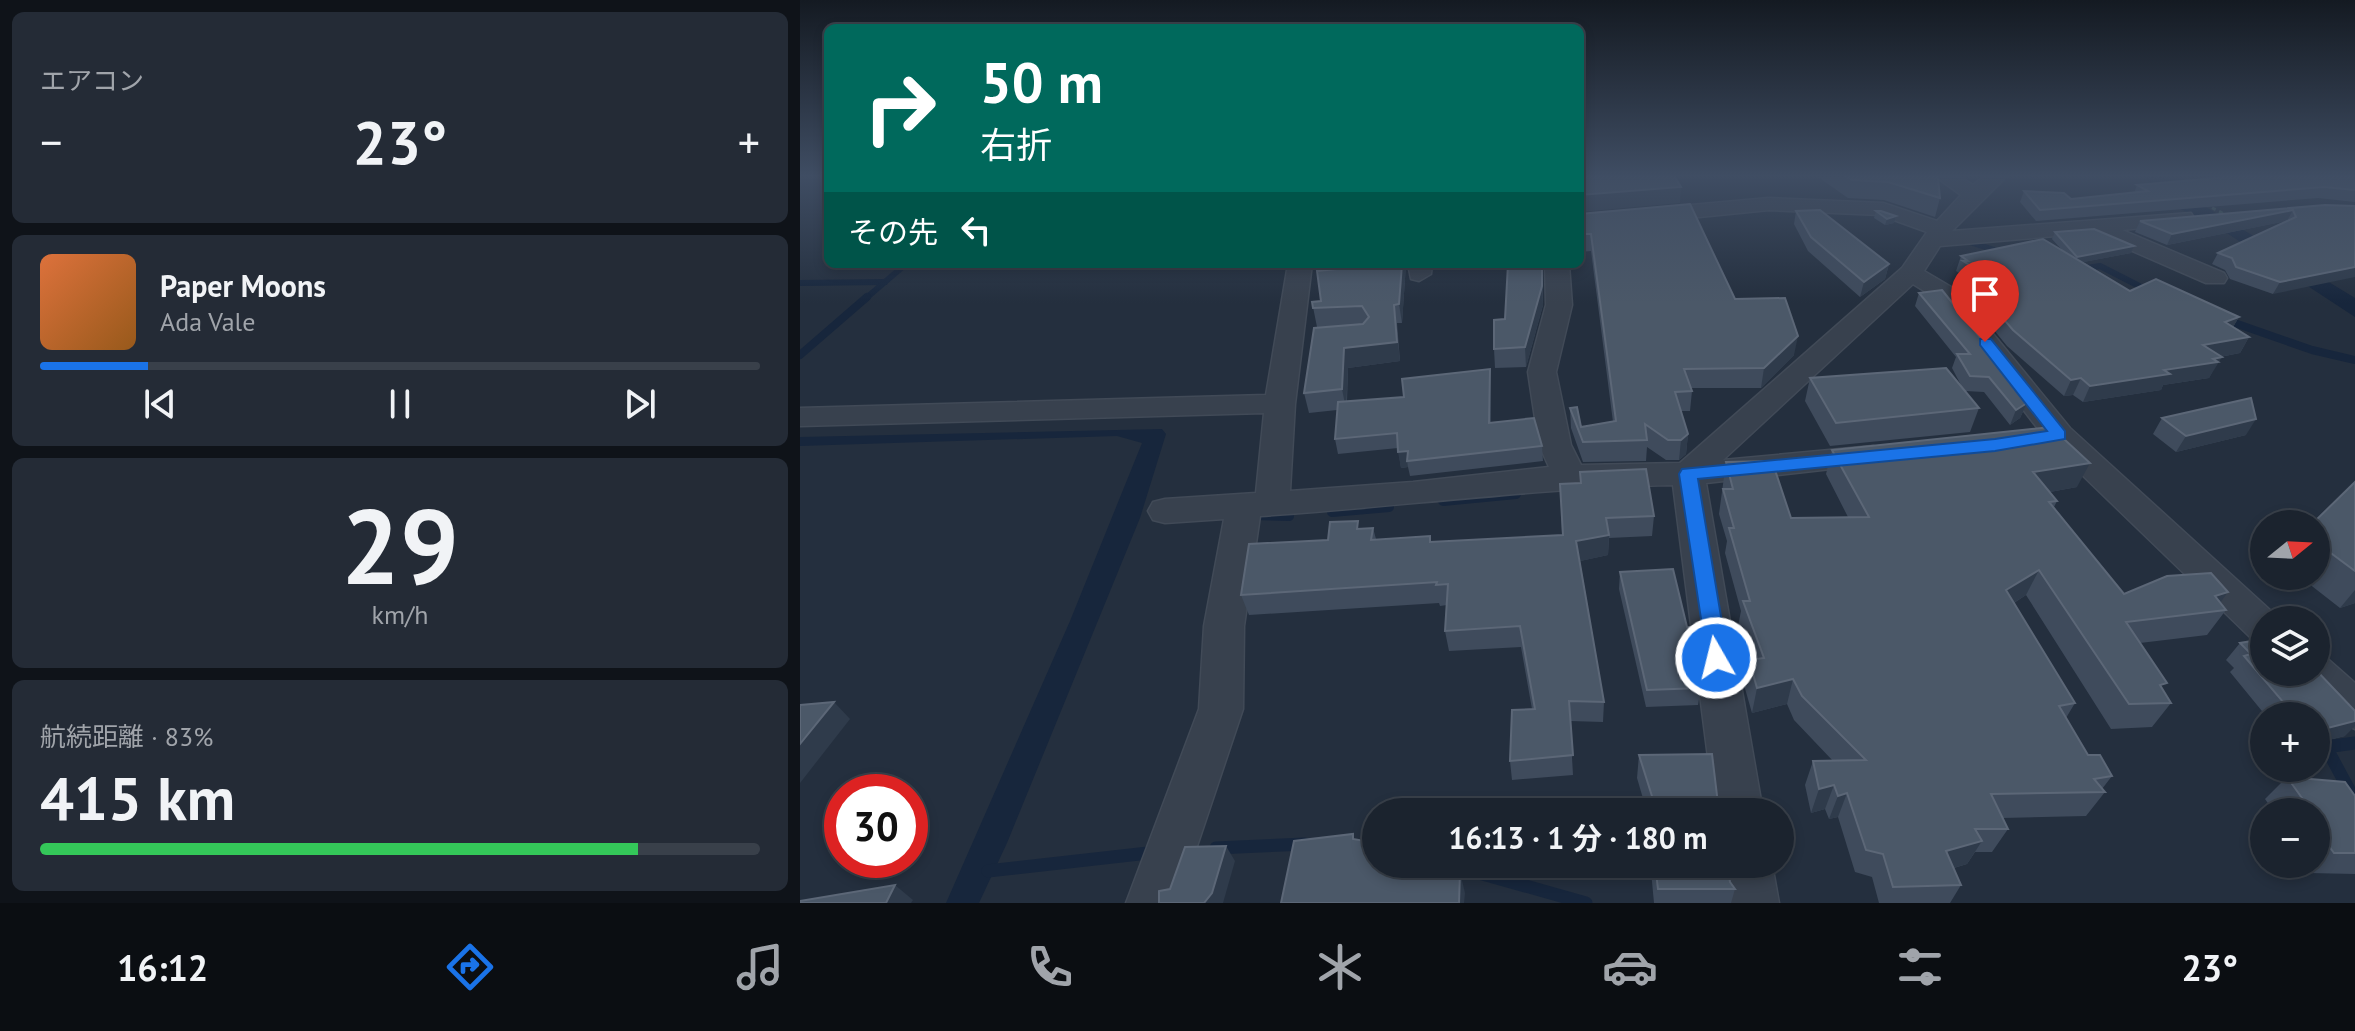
<!DOCTYPE html>
<html lang="ja">
<head>
<meta charset="utf-8">
<style>
	:root { --surface:#1b232e; --page:#242b36; --text:#f1f3f6; --muted:#a0a4aa; --line:#39404a; --accent:#1a73e8 }
	body { margin:0; font-family:"PT Sans","Noto Sans JP",sans-serif; background:var(--page); color:var(--text); height:100vh; display:flex; flex-direction:column; font-size:30px; white-space:nowrap }
	* { box-sizing:border-box; margin:0 }
	p { font-size:26px; color:var(--muted) }
	.icon { flex:none; width:44px; height:44px; fill:none; stroke:currentColor; stroke-width:2; stroke-linecap:round; stroke-linejoin:round }
	.map { position:relative; flex:1; overflow:hidden }
	.drawer { display:flex; flex-direction:column; gap:12px; padding:12px; background:#0f1319; width:800px }
	.drawer>* { flex:none }
	.banner { position:absolute; left:24px; top:24px; width:760px; height:244px; border-radius:12px; box-shadow:0 4px 12px #0003,0 0 0 2px var(--line); background:#00695c; color:#fff; overflow:hidden }
	.needle { width:52px; rotate:72deg }
	.tools { position:absolute; left:1450px; top:510px; display:grid; gap:16px }
	.tools a { display:grid; place-items:center; width:80px; height:80px; border-radius:50%; background:var(--surface); box-shadow:0 4px 12px #0003,0 0 0 2px var(--line); font-size:40px }
	.speed { position:absolute; left:24px; top:774px; display:flex; gap:16px; font-size:40px; font-weight:700; text-align:center }
	.speed>* { display:grid; place-content:center; width:104px; height:104px; border-radius:50%; background:var(--surface); box-shadow:0 4px 12px #0003,0 0 0 2px var(--line); line-height:1 }
	.speed .limit { border:12px solid #d22; background:#fff; color:#111 }
	.pin { position:absolute; display:grid; place-items:center; width:68px; height:68px; color:#fff; margin:-82px -34px; border-radius:50% 50% 50% 0; rotate:-45deg; box-shadow:0 0 8px #0007 }
	.pin .icon { rotate:45deg }
	.me { position:absolute; width:88px; margin:-44px; rotate:352deg; stroke-linejoin:round; filter:drop-shadow(0 0 6px #0008) }
	.turn { display:flex; align-items:center; gap:28px; height:168px; padding:0 24px; font-size:36px }
	.turn .icon { width:104px; height:104px; stroke-width:2.5 }
	.turn b { display:block; font-size:56px; line-height:68px }
	.then { display:flex; align-items:center; height:76px; padding:0 24px; background:#0003; gap:16px; font-size:30px }
	.big { font-size:60px; font-weight:700; line-height:1.1 }
	.drawer .widget { flex:1; display:flex; flex-direction:column; justify-content:center; gap:12px; min-width:0; padding:0 28px; border-radius:12px; background:var(--page) }
	.drawer .dial { align-items:center; gap:0 }
	.dial b { font-size:104px; line-height:1 }
	.song { display:flex; align-items:center; gap:24px }
	.cover { width:96px; height:96px; border-radius:12px; background:linear-gradient(135deg,hsl(20 70% 55%),hsl(30 70% 35%)) }
	.played { height:8px; border-radius:4px; background:linear-gradient(90deg,var(--accent) 15%,var(--line) 15%) }
	.keys { display:flex; justify-content:space-around; direction:ltr }
	.heat { display:flex; justify-content:space-between; align-items:center; font-size:44px; direction:ltr }
	.charge { height:12px; border-radius:6px; background:linear-gradient(90deg,#34c759 83%,var(--line) 0) }
	.trip { position:absolute; left:562px; top:798px; width:432px; height:80px; border-radius:40px; background:var(--surface); box-shadow:0 4px 12px #0003,0 0 0 2px var(--line); font-weight:700; line-height:80px; text-align:center }
	.tabs { display:flex; height:128px; justify-content:space-around; align-items:center; background:#0b0e12; color:var(--muted) }
	.tabs .icon { width:56px; height:56px }
	.tabs .current { color:var(--accent) }
	.tabs b { font-size:36px; color:var(--text) }
	main { display:flex; flex:1; min-height:0 }
	.map>svg:first-child { display:block }
	.water { fill:#17263c }
	.lines { fill:none; stroke-linecap:round; stroke-linejoin:round }
	.stream-far3 { stroke:#17263c; stroke-width:6 }
	.stream-far2 { stroke:#17263c; stroke-width:8 }
	.stream-far1 { stroke:#17263c; stroke-width:10 }
	.stream { stroke:#17263c; stroke-width:13 }
	.minor-casing { stroke:#414a57; stroke-width:3 }
	.path { stroke:#3f5557; stroke-width:3; stroke-dasharray:4 4; stroke-linecap:butt }
	.minor { fill:#38414e; fill-rule:evenodd }
	.wall { fill:#3f4b5c }
	.shaded-wall { fill:#2f3b4b }
	.building { fill:#4b5868; stroke:#5c6777; stroke-width:2 }
	.route { fill:#1a73e8; stroke:#114b97; stroke-width:2 }
</style>
</head>
<body>
<main>
<section class="drawer">
<div class="widget"><p>エアコン</p>
<div class="heat"><a>−</a><b class="big">23°</b><a>+</a></div>
</div>
<div class="widget">
<div class="song"><i class="cover"></i><div><b>Paper Moons</b><p>Ada Vale</p></div></div>
<div class="played"></div>
<div class="keys"><svg class="icon" aria-label="previous" viewBox="0 0 24 24"><path d="M18 5L8 12l10 7zM5 5v14"/></svg><svg class="icon" aria-label="pause" viewBox="0 0 24 24"><path d="M8 5v14M16 5v14"/></svg><svg class="icon" aria-label="next" viewBox="0 0 24 24"><path d="M6 5l10 7-10 7zM19 5v14"/></svg></div>
</div>
<div class="widget dial"><b>29</b><p>km/h</p></div>
<div class="widget"><p>航続距離 · 83%</p><b class="big">415 km</b><div class="charge"></div></div>
</section>
<div class="map">
<svg width="1555" height="903" viewBox="0 0 1555 903">
	<rect width="100%" height="100%" fill="#242f3e"/>
	<g class="water">
		<path d="M1344,177H1368L1401,204L1555,298V317L1413,224L1358,199L1367,197Z"/>
		<path d="M362,429L366,434L340,518L207,843L179,903H146L270,621L342,443L317,436L0,446V437Z"/>
	</g>
	<g class="lines">
		<g class="stream-far3">
			<path d="M1164,240L1203,253"/>
			<path d="M1281,269L1300,266L1349,291"/>
			<path d="M0,283L85,282"/>
			<path d="M65,299L106,264"/>
		</g>
		<g class="stream-far2">
			<path d="M1426,320L1512,350L1555,360"/>
			<path d="M0,355L67,297"/>
		</g>
		<g class="stream-far1">
			<path d="M643,501L716,494"/>
			<path d="M532,512L589,507"/>
			<path d="M452,515L489,516"/>
		</g>
		<g class="stream">
			<path d="M1555,743L1526,747L1555,801"/>
			<path d="M416,848L505,844"/>
			<path d="M647,864L786,903"/>
			<path d="M188,871L357,852"/>
		</g>
		<g class="minor-casing">
			<g id="minor">
				<path d="M1136,177H1160L1173,185L1183,177H1206L1152,231L1391,213L1394,218L1391,223L1383,224L1322,230L1424,273L1427,278L1424,283H1406L1291,233L1140,246L1124,271L1158,291L1270,428L1481,620H1464V642L1450,637L1248,442L1140,301L1113,284L923,460L1073,446L1084,449L1089,456L1084,463L906,483L963,812H915L873,485C735,488 598,507 460,516L444,626L443,709L378,903H326L399,709L404,626L424,519L365,523L353,520L348,511L353,502L365,499L456,493L464,413L0,426V408L466,395L488,264H512L495,404L490,491L613,482L749,467L739,445L728,372L746,305L745,264H769L772,305L756,372L771,445L781,465L880,463L1102,268L1127,232L1080,215L969,210L780,229V215L969,198L1083,203L1137,221L1161,195Z"/>
				<path d="M608,264H632L631,274L619,281L611,279Z"/>
				<path d="M1516,655L1529,660L1555,683V729C1531,720 1505,695 1493,672H1516Z"/>
				<path d="M922,864H972L979,903H927Z"/>
			</g>
		</g>
		<path class="path" d="M1405,204L1426,215"/>
		<use href="#minor" class="minor"/>
	</g>
	<g class="wall">
		<path d="M1018,177H1138L1140,198L1135,217L1084,200L1048,198Z"/>
		<path d="M1417,177H1555V202L1518,198L1236,221L1220,202L1224,191L1271,199L1334,193L1337,185L1418,178Z"/>
		<path d="M1555,206L1473,294L1430,279L1425,270L1412,264L1418,253L1486,221L1367,245L1335,232L1340,221Z"/>
		<path d="M996,211L1089,264L1085,279L1060,297L1008,251L994,224Z"/>
		<path d="M1076,211L1096,216L1094,223L1085,225L1074,218Z"/>
		<path d="M780,214L935,299L994,355L961,388H891L892,391L890,411H881L888,434L886,454L879,460H866L847,447L846,461L783,462L771,428L770,408L781,427L813,422L791,251L780,252Z"/>
		<path d="M1255,232L1334,246L1331,253L1283,262L1330,291L1439,317L1433,327L1449,337L1440,353L1420,357L1409,378L1363,385L1361,390L1283,402L1273,395L1264,396L1207,346L1167,297L1170,287L1163,282V280L1158,276L1159,273L1156,271L1161,256L1261,249L1252,239Z"/>
		<path d="M521,264H606L602,323H597L600,361L548,368L547,401L604,397L691,383V423L742,446L743,461L610,476L608,467L601,468L598,448L538,454L535,439L537,410L509,413L504,393L543,326L517,327L512,302L521,301L560,265L522,268Z"/>
		<path d="M633,264H708L635,268Z"/>
		<path d="M742,264L743,305L726,367L695,368L694,349L705,319Z"/>
		<path d="M1119,293L1227,403L1220,418L1210,425L1184,392L1165,391L1179,408L1170,432L1030,446L1005,401L1010,378L1163,389L1152,368L1156,357L1115,306Z"/>
		<path d="M1362,418L1446,435L1376,452L1353,434Z"/>
		<path d="M1032,450L1277,487L1250,492L1257,501L1254,507L1324,594L1420,602L1426,610L1407,635L1340,643L1363,690L1371,703L1352,727L1311,729L1226,595L1214,603L1275,703L1266,718L1288,755L1312,776L1302,789L1305,792L1286,816L1202,818L1208,829L1192,852H1175L1167,864L1154,868L1161,885L1150,903H1079L1072,877L1055,872L1038,817L1029,819L1025,809L1011,813L1005,785L1013,761H1033L994,720L987,704L952,713L944,685L950,660L938,626L941,611L925,553L927,541L919,514L926,462L991,518L1048,517L1026,474Z"/>
		<path d="M1555,482V603L1540,608L1499,576H1516V524Z"/>
		<path d="M760,484L854,516L852,536L809,538L808,555L780,561L804,702L803,722L770,721L773,775L712,780L710,761L732,709L721,647L649,651L645,631L647,605L640,606L639,603L449,615L441,595L528,540L560,529L573,528L576,539L631,542L762,535Z"/>
		<path d="M820,572L901,688L898,705L846,707L819,589Z"/>
		<path d="M1440,643L1545,736L1516,743V716H1466L1430,672L1434,668L1426,660Z"/>
		<path d="M839,755L919,812H847L837,778Z"/>
		<path d="M1487,777L1555,796V874L1509,873L1502,864H1516V812H1474L1465,799Z"/>
		<path d="M826,864H927L930,882L935,889L931,903H854L851,871L827,874Z"/>
	</g>
	<g class="shaded-wall">
		<path d="M881,187L880,203L780,212V195Z"/>
		<path d="M1493,210L1487,221L1367,245L1372,234Z"/>
		<path d="M1096,216L1094,223L1085,225L1087,219Z"/>
		<path d="M1334,246L1331,253L1274,264L1277,257Z"/>
		<path d="M602,264H606L602,323L599,304Z"/>
		<path d="M1089,264L1085,279L1060,297L1064,282Z"/>
		<path d="M1555,267V277L1473,294L1480,282Z"/>
		<path d="M742,286L743,305L726,367L725,347Z"/>
		<path d="M594,305L600,361L548,368L546,409L542,389L544,348Z"/>
		<path d="M1439,317L1430,332L1425,322Z"/>
		<path d="M998,336L994,355L961,388L964,368Z"/>
		<path d="M1449,337L1440,353L1394,362L1403,345Z"/>
		<path d="M1422,357L1409,378L1363,385L1361,390L1283,402L1290,386Z"/>
		<path d="M690,369L691,383L690,438L689,423Z"/>
		<path d="M1281,378L1273,395L1264,396L1271,380Z"/>
		<path d="M1227,403L1220,418L1210,425L1216,410Z"/>
		<path d="M1456,419L1446,435L1376,452L1386,436Z"/>
		<path d="M888,434L886,454L879,460L881,440Z"/>
		<path d="M608,451L607,461L608,467L601,468L598,452Z"/>
		<path d="M1290,463L1277,487L1222,497L1233,472Z"/>
		<path d="M809,535L808,555L776,562V541Z"/>
		<path d="M1239,570L1226,595L1194,615L1206,590Z"/>
		<path d="M1555,590V603L1540,608Z"/>
		<path d="M1428,592L1414,611L1415,596Z"/>
		<path d="M993,679L987,704L952,713L957,688Z"/>
		<path d="M34,702L50,719L0,783V744Z"/>
		<path d="M1555,721V726L1545,736L1516,743V731Z"/>
		<path d="M1034,785L1025,809L1011,813L1019,789Z"/>
		<path d="M1047,793L1038,817L1029,819L1038,796Z"/>
		<path d="M1182,841L1167,864L1132,874L1146,851Z"/>
		<path d="M426,846L435,861L423,903H404Z"/>
		<path d="M617,864H625L627,871L621,895L615,873Z"/>
		<path d="M660,872L665,893L664,903H659Z"/>
		<path d="M95,885L113,900L111,903H86Z"/>
	</g>
	<g class="building">
		<path d="M780,177H875L881,187L780,195Z"/>
		<path d="M1047,177H1138L1140,198L1088,182L1052,180Z"/>
		<path d="M1427,177H1555V190L1524,187L1240,210L1224,191L1264,193L1271,199L1348,191L1337,185Z"/>
		<path d="M890,204L935,299L985,298L998,336L964,368L884,369L892,391L875,392L888,434L881,440H868L845,424L847,440L783,442L770,408L777,407L781,427L816,421L791,234H780V214Z"/>
		<path d="M1525,205L1555,206V267L1480,282L1436,267L1432,258L1418,253L1496,217L1493,210L1372,234L1340,221Z"/>
		<path d="M1020,210L1089,264L1064,282L1011,237L996,211Z"/>
		<path d="M1076,211H1081L1096,216L1087,219Z"/>
		<path d="M1294,229L1334,246L1277,257L1255,232Z"/>
		<path d="M1243,239L1330,291L1356,279L1439,317L1425,322L1449,337L1403,345L1422,357L1413,359L1418,362L1364,370L1370,374L1290,386L1281,378L1271,380L1213,330L1172,282L1185,279L1168,267L1171,266L1163,261H1168L1161,256Z"/>
		<path d="M562,264H602L599,304L594,305L597,342L544,348L542,389L504,393L514,328L563,324L569,317L562,306L513,308L512,302L521,301L517,271L557,267Z"/>
		<path d="M708,264H742V286L725,347L694,349V320L705,319Z"/>
		<path d="M1142,290L1211,376L1227,403L1216,410L1189,377L1170,376L1157,354H1170L1119,293Z"/>
		<path d="M1146,368L1179,408L1036,423L1010,378Z"/>
		<path d="M690,369L689,423L734,418L742,446L607,461L608,451L598,452L597,433L535,439L538,402L604,397L602,379Z"/>
		<path d="M1451,398L1456,419L1386,436L1362,418Z"/>
		<path d="M1251,427L1290,463L1233,472L1257,501L1249,502L1324,594L1367,576L1411,573L1428,592L1415,596L1426,610L1326,622L1367,683L1360,685L1371,703L1329,704L1239,570L1206,590L1275,703L1259,706L1288,755H1300L1312,776L1294,779L1305,792L1191,794L1208,829H1175L1182,841L1146,851L1161,885L1093,887L1083,854L1066,850L1047,793L1038,796L1034,785L1019,789L1013,761L1066,760L1002,696L993,679L957,688L949,660L964,658L943,601H950L929,528H934L923,489H933L926,462L972,461L991,518L1069,517L1032,450Z"/>
		<path d="M846,469L854,516L806,518L809,535L776,541L804,702L769,701L773,755L710,761L712,710L735,709L720,626L645,631L648,584L636,585L637,582L441,595L449,544L528,540L530,522L558,521L557,529L573,528L571,540L630,536V542L763,535L760,484L781,483L780,472Z"/>
		<path d="M1555,482V571L1516,542V524H1512Z"/>
		<path d="M873,569L887,627H893L901,688L847,690L820,572Z"/>
		<path d="M1464,639V672H1516V670L1555,711V721L1516,731V716H1495L1444,656L1451,654L1440,643Z"/>
		<path d="M34,702L0,744V705Z"/>
		<path d="M912,754L919,812H857L839,755Z"/>
		<path d="M1487,777L1545,782L1555,796V853H1534L1521,835L1527,833L1516,818V812H1512Z"/>
		<path d="M553,834V839L576,843V864H617L615,873L660,872L659,903H481L494,841Z"/>
		<path d="M426,846L412,893L404,903H359V891L370,889L385,847Z"/>
		<path d="M855,864H927L930,882L935,889H858Z"/>
		<path d="M95,885L86,903H0V901Z"/>
	</g>
	<linearGradient id="sky" x2="0" y2="1"><stop stop-color="#141a22"/><stop offset="0.58" stop-color="#3f4d63"/><stop offset="1" stop-color="#3f4d63" stop-opacity="0"/></linearGradient>
	<rect width="1555" height="303" fill="url(#sky)"/>
	<path class="route" d="M1180,339H1191L1265,431V439L1195,451L898,479L928,658L924,665L916,668L908,665L879,474L882,469L1195,439L1247,431L1180,345Z"/>
</svg>
<div class="tools">
<a><svg class="needle" viewBox="-14 -14 28 28"><path d="M0-13l5 13h-10z" fill="#e53935"/><path d="M0 13l5-13h-10z" fill="#a0a4aa"/></svg></a>
<a><svg class="icon" aria-label="layers" viewBox="0 0 24 24"><path d="M12 4l9 5-9 5-9-5zM3 14l9 5 9-5"/></svg></a>
<a>+</a>
<a>−</a>
</div>
<div class="speed"><div class="limit">30</div></div>
<div class="pin" style="left:1185px;top:342px;background:#d93025"><svg class="icon" aria-label="arrive" viewBox="0 0 24 24"><path d="M6 21V4h12l-3 4 3 4H6"/></svg></div>
<svg class="me" style="left:916px;top:658px" viewBox="-20 -20 40 40"><circle r="17" fill="#1a73e8" stroke="#fff" stroke-width="3"/><path d="M0-11L8 9 0 5-8 9z" fill="#fff"/></svg>
<div class="trip">16:13 · 1 分 · 180 m</div>
<div class="banner">
<div class="turn"><svg class="icon" aria-label="right" viewBox="0 0 24 24"><path d="M7 20v-9h11M14 6l5 5-5 5"/></svg><div><b>50 m</b>右折</div></div>
<div class="then">その先<svg class="icon" aria-label="left" viewBox="0 0 24 24"><path d="M17 20v-9H6M10 6l-5 5 5 5"/></svg></div>
</div>
</div>
</main>
<nav class="tabs">
<b>16:12</b>
<svg class="icon current" aria-label="directions" viewBox="0 0 24 24"><path d="M12 3l9 9-9 9-9-9zM9 14v-3h6M13 9l2 2-2 2"/></svg>
<svg class="icon" aria-label="music" viewBox="0 0 24 24"><path d="M9 18V5l10-2v13"/><circle cx="6" cy="18" r="3"/><circle cx="16" cy="16" r="3"/></svg>
<svg class="icon" aria-label="phone" viewBox="0 0 24 24"><path d="M5 4h4l2 5-3 2q2 4 5 5l2-3 5 2v4C11 20 4 13 5 4z"/></svg>
<svg class="icon" aria-label="climate" viewBox="0 0 24 24"><path d="M12 3v18M4 7l16 10M4 17L20 7"/></svg>
<svg class="icon" aria-label="car" viewBox="0 0 24 24"><path d="M5 17H2v-5l4-1 3-4h7l3 4 3 1v5h-3M9 17h6M6 11h13"/><circle cx="7" cy="17" r="2"/><circle cx="17" cy="17" r="2"/></svg>
<svg class="icon" aria-label="filters" viewBox="0 0 24 24"><path d="M4 7h16M4 17h16"/><circle cx="9" cy="7" r="2"/><circle cx="15" cy="17" r="2"/></svg>
<b>23°</b>
</nav>
</body>
</html>
